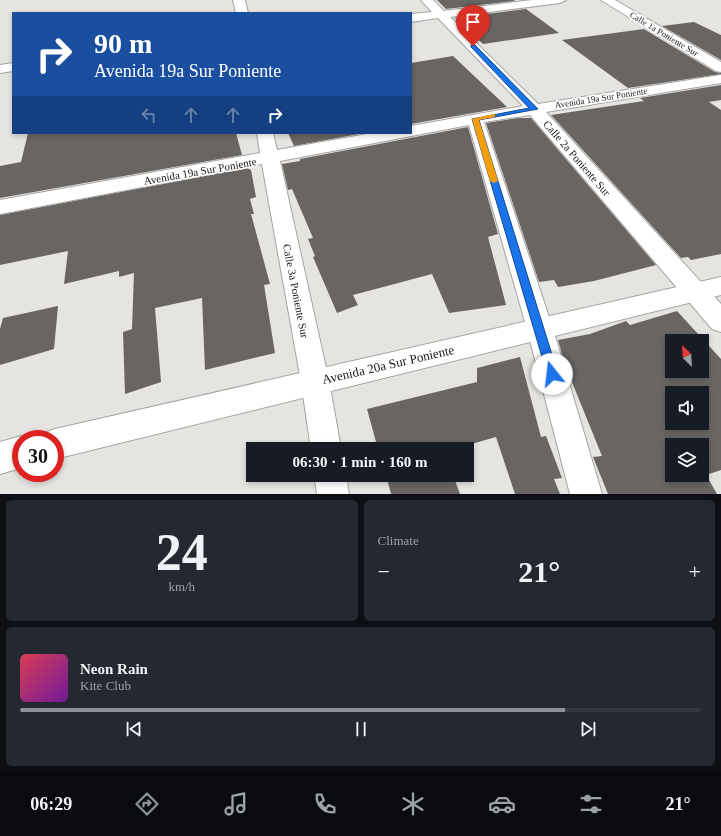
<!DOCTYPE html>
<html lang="en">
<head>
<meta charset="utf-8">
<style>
	:root { --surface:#171b24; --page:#242831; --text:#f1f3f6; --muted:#9ea1a6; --line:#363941; --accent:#8c9099 }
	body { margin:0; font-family:Georgia,serif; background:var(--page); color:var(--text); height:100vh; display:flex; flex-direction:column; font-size:15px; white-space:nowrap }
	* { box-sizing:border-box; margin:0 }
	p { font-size:13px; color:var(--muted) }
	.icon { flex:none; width:22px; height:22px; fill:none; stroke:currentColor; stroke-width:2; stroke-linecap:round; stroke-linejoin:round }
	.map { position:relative; height:494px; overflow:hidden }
	.details { display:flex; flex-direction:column; gap:6px; padding:6px; background:#0d0f14; flex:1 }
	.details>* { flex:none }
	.top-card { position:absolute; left:12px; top:12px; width:400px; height:122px; border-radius:0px; box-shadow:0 2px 6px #0003; background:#1a4fa0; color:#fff; overflow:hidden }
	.needle { width:26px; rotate:336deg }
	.fabs { position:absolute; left:665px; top:334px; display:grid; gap:8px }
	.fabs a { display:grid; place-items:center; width:44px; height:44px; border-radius:0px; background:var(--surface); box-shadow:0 2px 6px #0003; font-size:20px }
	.speed { position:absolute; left:12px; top:430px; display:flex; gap:8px; font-size:20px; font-weight:700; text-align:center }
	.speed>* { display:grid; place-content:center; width:52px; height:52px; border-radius:50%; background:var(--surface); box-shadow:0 2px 6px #0003; line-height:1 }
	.speed .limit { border:6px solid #d22; background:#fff; color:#111 }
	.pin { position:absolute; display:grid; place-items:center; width:34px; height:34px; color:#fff; margin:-41px -17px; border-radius:50% 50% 50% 0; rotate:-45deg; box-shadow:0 0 4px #0007 }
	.pin .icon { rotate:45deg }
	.me { position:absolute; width:44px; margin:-22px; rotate:344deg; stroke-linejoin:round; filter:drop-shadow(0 0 3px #0008) }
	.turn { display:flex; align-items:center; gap:14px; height:84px; padding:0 16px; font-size:18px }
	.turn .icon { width:52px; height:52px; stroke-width:2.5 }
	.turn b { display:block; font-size:28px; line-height:34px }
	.lanes { display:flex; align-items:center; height:38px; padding:0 16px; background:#0003; justify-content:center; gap:20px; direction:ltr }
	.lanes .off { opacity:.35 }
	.big { font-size:30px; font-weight:700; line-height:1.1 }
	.details .tile { flex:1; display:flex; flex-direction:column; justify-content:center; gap:6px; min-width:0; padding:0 14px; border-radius:6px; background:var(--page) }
	.details .dial { align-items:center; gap:0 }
	.dial b { font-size:52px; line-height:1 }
	.song { display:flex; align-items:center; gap:12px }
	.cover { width:48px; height:48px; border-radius:6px; background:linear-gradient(135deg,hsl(350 70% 55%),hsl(280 70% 35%)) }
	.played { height:4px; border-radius:2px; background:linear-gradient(90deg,var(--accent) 80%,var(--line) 80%) }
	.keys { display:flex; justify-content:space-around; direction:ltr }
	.heat { display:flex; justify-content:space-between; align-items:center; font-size:22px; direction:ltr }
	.details .tiles { flex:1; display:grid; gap:6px; grid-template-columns:1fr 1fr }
	.tile:last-child { grid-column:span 2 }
	.trip { position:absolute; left:246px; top:442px; width:228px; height:40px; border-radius:0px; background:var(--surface); box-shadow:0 2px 6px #0003; font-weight:700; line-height:40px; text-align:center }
	.tabs { display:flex; height:64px; justify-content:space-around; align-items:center; background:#090b0e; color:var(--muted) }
	.tabs .icon { width:28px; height:28px }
	.tabs .on { color:var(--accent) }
	.tabs b { font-size:18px; color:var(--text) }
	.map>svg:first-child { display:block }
	.building { fill:#686563; fill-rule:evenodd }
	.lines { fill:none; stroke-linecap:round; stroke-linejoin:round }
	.minor-casing { stroke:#a6a4a1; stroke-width:2 }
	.tertiary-casing { stroke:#a6a4a1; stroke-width:2 }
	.minor { fill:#fff; fill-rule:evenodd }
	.tertiary { fill:#fff; fill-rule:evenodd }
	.route { fill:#1a73e8; stroke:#114b97 }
	.slow { fill:#f59e0b }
	.labels { text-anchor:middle; stroke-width:3.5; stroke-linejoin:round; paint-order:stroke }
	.far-street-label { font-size:9px; fill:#181716; stroke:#fff }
	.street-label { font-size:11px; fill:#181716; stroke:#fff }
	.near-street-label { font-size:13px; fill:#181716; stroke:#fff }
</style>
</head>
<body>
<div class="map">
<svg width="721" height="494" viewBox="0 0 721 494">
	<rect width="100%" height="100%" fill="#e6e4e1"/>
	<g class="building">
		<path d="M437,0H514L515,1L446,9Z"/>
		<path d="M526,9L559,33L483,44L455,18Z"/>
		<path d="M694,22L721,35V60L662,26Z"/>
		<path d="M644,29L715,72L721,73V74L628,88L562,40Z"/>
		<path d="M453,56L507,107L411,124V63Z"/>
		<path d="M721,85V100L709,102L721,110V254L691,260L688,257L681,258L551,115L644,101L640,98Z"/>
		<path d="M518,118H531L656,265L594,281L558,287L554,280L539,282L486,123Z"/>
		<path d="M468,127L498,234L488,237L506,305L449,313L432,274L353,295L358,305L337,313L313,257L315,256L308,239L313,238L292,189L288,190L282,164L300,161V159Z"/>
		<path d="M28,133H236L242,155L0,198V166L21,162Z"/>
		<path d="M288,133H364L294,146Z"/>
		<path d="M247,168L251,170L256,197L250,199L254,214H251L270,284L264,285L275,353L205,370L202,298L155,308L161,382L125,394L123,332L132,329L134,273L119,277V271L64,284L68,251L0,265V215Z"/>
		<path d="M58,306L54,349L0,365V329L3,318Z"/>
		<path d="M677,311L721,359V470L706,475L717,494H608L593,457L602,456L565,365L558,340L590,334L626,321L630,325ZM672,341H702V371H672ZM672,393H702V423H672ZM672,445H702V475H672Z"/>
		<path d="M520,357L541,437L546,436L562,478L554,479L560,494H515L496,437L454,449H378L367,409L477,382V368Z"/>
		<path d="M386,475H453L460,494H391Z"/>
	</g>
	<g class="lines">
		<g class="minor-casing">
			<g id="minor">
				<path d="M233,0H245L248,13H236Z"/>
				<path d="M421,0H433L444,11L532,0H566L560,3L450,17L538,104L721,75V83L546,112L721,304V332L712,329L530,115L484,122L553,329L602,494H570L527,329L469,125L280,161L329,381L341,449H311L301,381L262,164L0,214V200L260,153L257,133H273L277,150L373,133H411V126L523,106L438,18L411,22V14L432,12Z"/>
				<path d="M13,63V71L0,73V65Z"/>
				<path d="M314,475H346L349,494H317Z"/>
			</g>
		</g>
		<g class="tertiary-casing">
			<g id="tertiary">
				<path d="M601,0H615L721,62V72L716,71Z"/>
				<path d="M721,277V295L55,459V439H42L44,433L55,429Z"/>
				<path d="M21,436L27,439H21V468L0,474V442Z"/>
			</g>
		</g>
		<use href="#minor" class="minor"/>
		<use href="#tertiary" class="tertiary"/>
	</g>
	<path class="route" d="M471,45H475L538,109L479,120L558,374L556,378L552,380L548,378L547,374L472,119L529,108L471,47Z"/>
	<path class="slow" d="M493,114H495V117L479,120L498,181L494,183L490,181L472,119Z"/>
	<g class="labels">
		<g class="far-street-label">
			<text transform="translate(664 34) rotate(31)" y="3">Calle 1a Poniente Sur</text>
			<text transform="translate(601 98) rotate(-9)" y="3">Avenida 19a Sur Poniente</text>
		</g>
		<g class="street-label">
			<text transform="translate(577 158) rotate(49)" y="4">Calle 2a Poniente Sur</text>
			<text transform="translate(200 171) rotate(-10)" y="4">Avenida 19a Sur Poniente</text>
			<text transform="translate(296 291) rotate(79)" y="4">Calle 3a Poniente Sur</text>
		</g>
		<g class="near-street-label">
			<text transform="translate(388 364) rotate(-13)" y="5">Avenida 20a Sur Poniente</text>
		</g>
	</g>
</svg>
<div class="fabs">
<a><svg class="needle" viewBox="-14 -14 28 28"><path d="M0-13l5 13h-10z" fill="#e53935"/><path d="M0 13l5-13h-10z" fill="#9ea1a6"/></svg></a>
<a><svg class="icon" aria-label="sound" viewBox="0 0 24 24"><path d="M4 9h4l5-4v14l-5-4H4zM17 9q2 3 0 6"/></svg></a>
<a><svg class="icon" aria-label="layers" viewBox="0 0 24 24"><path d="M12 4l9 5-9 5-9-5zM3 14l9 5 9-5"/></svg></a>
</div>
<div class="speed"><div class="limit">30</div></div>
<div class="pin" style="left:473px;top:46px;background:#d93025"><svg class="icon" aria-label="arrive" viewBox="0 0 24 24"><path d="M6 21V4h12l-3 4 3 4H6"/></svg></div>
<svg class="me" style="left:552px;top:374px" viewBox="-20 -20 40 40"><circle r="19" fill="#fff"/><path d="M0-13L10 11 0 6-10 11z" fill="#1a73e8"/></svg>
<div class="trip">06:30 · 1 min · 160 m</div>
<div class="top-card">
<div class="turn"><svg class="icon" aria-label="right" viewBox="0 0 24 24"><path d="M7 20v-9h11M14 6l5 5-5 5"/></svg><div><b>90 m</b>Avenida 19a Sur Poniente</div></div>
<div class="lanes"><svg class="icon off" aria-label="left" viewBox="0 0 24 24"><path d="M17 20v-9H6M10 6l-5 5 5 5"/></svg><svg class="icon off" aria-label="ahead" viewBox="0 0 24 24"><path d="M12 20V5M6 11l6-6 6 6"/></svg><svg class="icon off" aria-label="ahead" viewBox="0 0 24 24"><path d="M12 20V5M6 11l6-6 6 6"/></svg><svg class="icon" aria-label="right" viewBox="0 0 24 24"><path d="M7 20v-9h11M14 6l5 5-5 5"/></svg></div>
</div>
</div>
<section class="details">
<div class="tiles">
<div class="tile dial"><b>24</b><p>km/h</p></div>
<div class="tile"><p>Climate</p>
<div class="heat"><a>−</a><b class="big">21°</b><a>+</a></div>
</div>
<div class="tile">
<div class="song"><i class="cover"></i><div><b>Neon Rain</b><p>Kite Club</p></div></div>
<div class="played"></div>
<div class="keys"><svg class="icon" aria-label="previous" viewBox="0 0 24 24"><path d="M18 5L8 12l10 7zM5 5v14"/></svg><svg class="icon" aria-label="pause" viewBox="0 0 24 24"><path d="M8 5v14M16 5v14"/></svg><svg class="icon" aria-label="next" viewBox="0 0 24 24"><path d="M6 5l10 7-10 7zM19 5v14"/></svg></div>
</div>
</div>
</section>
<nav class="tabs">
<b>06:29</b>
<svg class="icon on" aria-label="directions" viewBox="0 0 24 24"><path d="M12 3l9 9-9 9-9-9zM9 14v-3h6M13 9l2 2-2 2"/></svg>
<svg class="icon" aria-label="music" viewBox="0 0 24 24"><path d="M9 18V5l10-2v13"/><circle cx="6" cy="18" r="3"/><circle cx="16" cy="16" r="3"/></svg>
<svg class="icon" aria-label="phone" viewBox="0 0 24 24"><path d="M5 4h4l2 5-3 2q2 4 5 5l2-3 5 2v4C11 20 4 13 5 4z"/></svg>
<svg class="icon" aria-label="climate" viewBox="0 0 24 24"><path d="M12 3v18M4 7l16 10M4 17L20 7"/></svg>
<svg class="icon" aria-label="car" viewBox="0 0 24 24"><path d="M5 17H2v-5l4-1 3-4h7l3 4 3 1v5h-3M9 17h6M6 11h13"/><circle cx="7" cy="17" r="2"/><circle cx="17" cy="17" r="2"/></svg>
<svg class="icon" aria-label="filters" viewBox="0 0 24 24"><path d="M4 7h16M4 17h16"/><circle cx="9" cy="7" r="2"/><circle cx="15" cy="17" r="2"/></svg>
<b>21°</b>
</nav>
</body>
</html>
